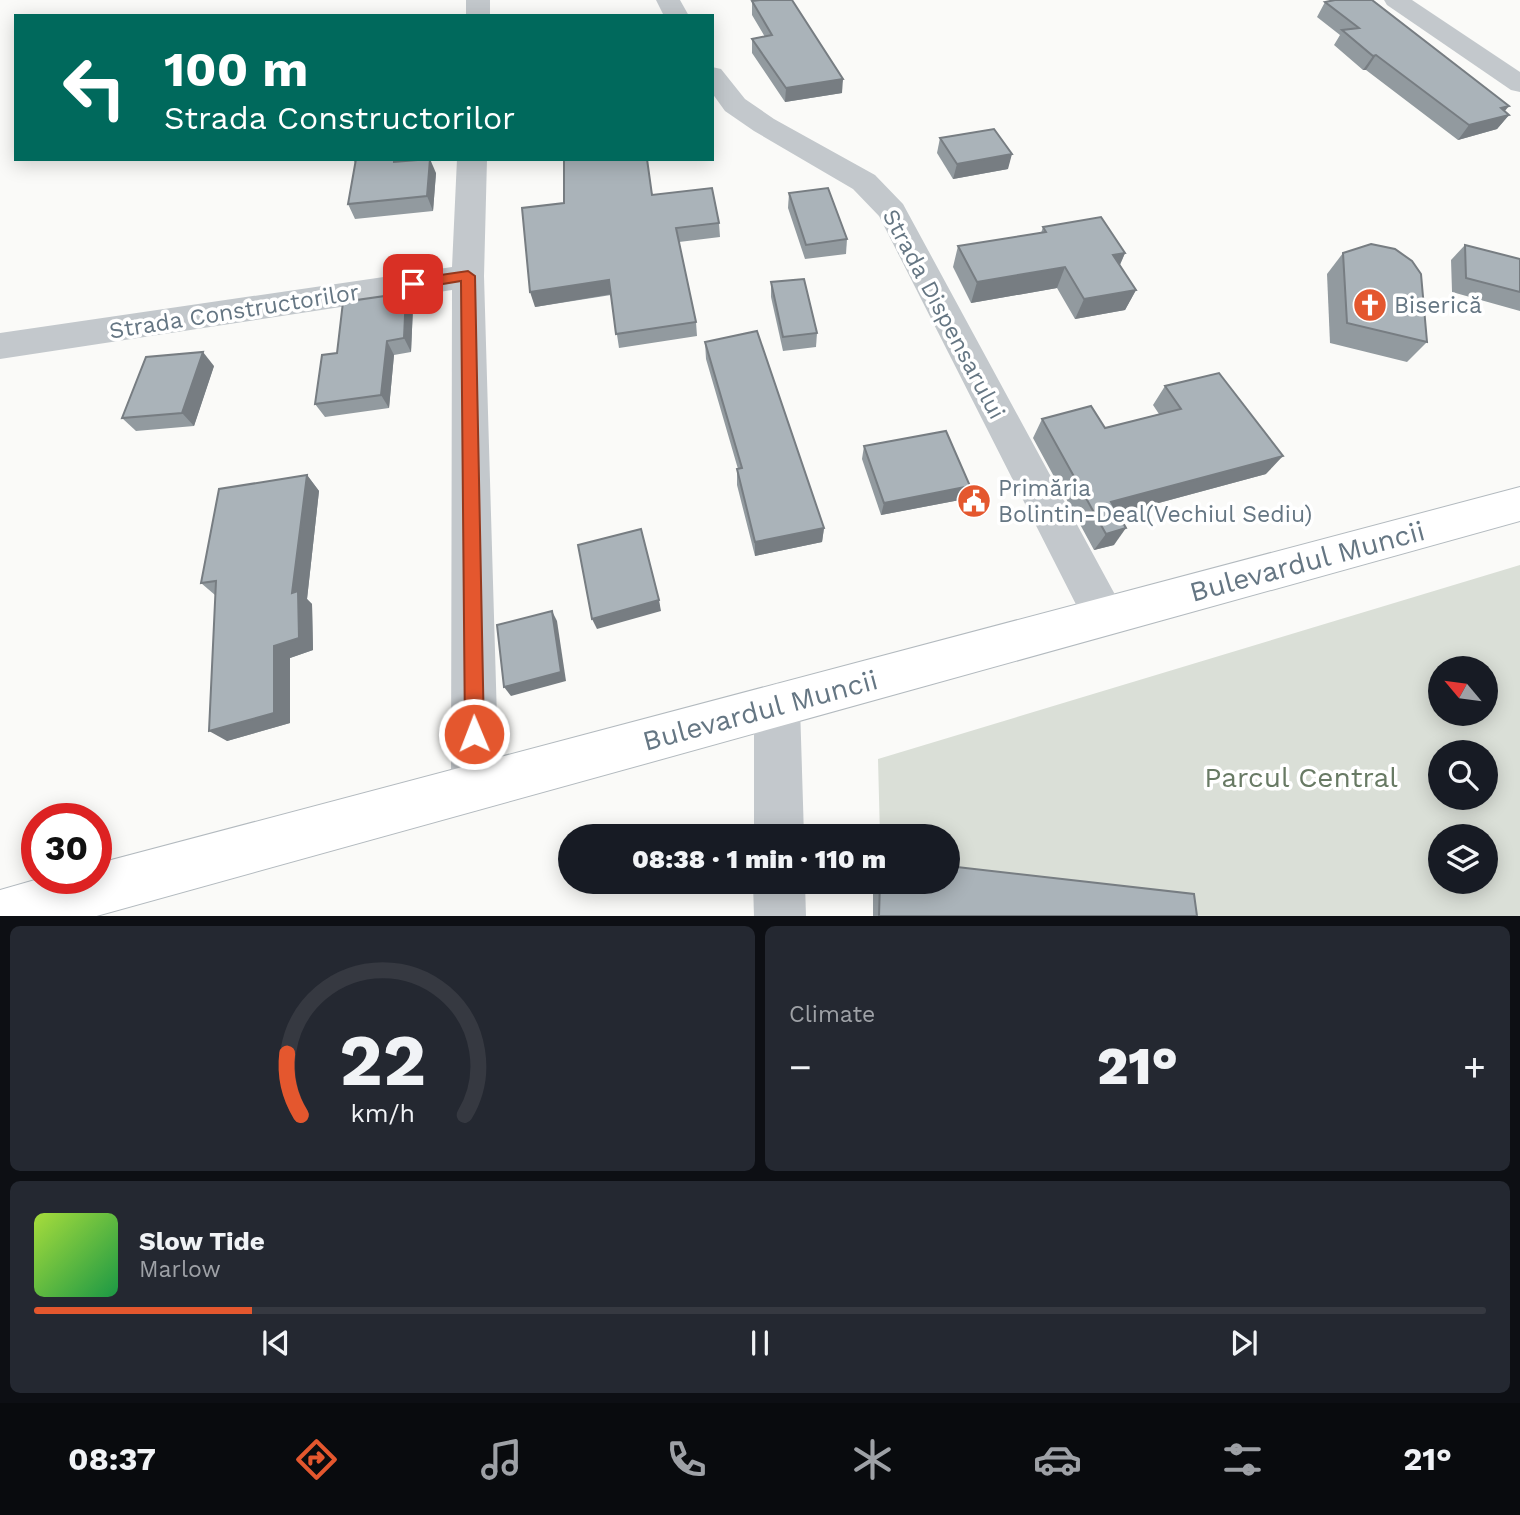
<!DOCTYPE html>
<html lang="en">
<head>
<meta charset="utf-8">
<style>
	:root { --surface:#171b24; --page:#242831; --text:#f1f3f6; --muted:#9ea1a6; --line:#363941; --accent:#e4572e }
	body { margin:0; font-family:"Work Sans",sans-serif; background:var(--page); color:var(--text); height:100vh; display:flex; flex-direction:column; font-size:26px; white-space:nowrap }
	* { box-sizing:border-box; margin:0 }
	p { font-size:23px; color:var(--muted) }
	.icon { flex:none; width:38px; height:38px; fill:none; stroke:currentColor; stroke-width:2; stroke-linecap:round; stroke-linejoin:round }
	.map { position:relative; height:916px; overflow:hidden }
	.side { display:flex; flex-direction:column; gap:10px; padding:10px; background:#0d0f14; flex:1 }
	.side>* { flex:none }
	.top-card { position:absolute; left:14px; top:14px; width:700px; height:147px; border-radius:0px; box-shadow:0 4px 18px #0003; background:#00695c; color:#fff; overflow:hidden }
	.needle { width:46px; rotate:299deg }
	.controls { position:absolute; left:1428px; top:656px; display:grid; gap:14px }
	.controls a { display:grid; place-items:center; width:70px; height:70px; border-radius:50%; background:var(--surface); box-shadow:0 4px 18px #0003; font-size:35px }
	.speed { position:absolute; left:21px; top:803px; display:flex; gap:14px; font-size:35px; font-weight:700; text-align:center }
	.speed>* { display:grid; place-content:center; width:91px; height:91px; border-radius:50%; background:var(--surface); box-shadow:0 4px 18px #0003; line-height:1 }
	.speed .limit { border:10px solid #d22; background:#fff; color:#111 }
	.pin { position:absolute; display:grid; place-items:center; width:60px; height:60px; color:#fff; margin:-30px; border-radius:14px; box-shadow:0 4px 10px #0006 }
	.me { position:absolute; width:77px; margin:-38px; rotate:359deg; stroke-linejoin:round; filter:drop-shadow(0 0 5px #0008) }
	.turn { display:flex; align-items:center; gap:24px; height:147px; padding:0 35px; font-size:32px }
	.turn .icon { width:91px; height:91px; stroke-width:2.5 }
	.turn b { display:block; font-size:49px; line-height:60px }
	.big { font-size:52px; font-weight:800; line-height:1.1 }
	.side .tile { flex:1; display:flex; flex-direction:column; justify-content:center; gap:10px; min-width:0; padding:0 24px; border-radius:10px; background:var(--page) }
	.side .dial { align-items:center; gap:0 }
	.dial svg { height:182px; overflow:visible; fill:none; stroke:var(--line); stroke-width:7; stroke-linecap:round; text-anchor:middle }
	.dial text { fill:var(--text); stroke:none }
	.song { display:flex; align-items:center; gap:21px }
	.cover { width:84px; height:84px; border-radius:10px; background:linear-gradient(135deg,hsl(80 70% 55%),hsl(140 70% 35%)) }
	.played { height:7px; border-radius:4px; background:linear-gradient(90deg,var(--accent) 15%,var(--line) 15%) }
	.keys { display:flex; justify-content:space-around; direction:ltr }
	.heat { display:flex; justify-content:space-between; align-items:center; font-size:38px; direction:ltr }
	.side .tiles { flex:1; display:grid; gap:10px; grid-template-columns:1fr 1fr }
	.tile:last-child { grid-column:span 2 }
	.trip { position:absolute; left:558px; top:824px; width:402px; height:70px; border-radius:35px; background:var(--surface); box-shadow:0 4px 18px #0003; font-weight:800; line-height:70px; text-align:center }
	.menu { display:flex; height:112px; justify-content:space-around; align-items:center; background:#090b0e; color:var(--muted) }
	.menu .icon { width:49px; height:49px }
	.menu .selected { color:var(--accent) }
	.menu b { font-size:32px; color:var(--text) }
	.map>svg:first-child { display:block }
	.green { fill:#dadfd7; fill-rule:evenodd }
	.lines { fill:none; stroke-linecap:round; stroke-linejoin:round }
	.secondary-casing { stroke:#b3babf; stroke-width:2 }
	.street { fill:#c3c8cc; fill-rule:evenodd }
	.secondary { fill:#fff; fill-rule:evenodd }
	.wall { fill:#929a9f }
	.shaded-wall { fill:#777d82 }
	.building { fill:#aab3b9; stroke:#777d82; stroke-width:2 }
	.route { fill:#e4572e; stroke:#94391e; stroke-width:2 }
	.labels { text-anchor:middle; stroke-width:7; stroke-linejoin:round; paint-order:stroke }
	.poi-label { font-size:23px; fill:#657683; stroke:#fff; text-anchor:start }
	.street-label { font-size:23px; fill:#657683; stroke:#fff }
	.near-street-label { font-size:28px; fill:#657683; stroke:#fff }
	.near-park-label { font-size:28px; fill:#687a64; stroke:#fff }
</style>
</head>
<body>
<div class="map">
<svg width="1520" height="917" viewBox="0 0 1520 917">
	<rect width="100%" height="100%" fill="#fafaf8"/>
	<path class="green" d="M1520,565V916H882L948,882V836H880L878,759ZM1440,668H1486V714H1440ZM1440,752H1486V798H1440ZM1440,836H1486V882H1440Z"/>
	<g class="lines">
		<g class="secondary-casing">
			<path id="secondary" d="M1520,487V521L93,917H0V890L42,878H96V864Z"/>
		</g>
		<g class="street">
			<rect x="466" y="0" width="24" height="16"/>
			<path d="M656,0H680L689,16H664Z"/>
			<path d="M1384,0H1412L1520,72V92L1511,90L1387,5Z"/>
			<path d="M712,67L721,69L745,99L774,119L875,175L903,204L1119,602L1126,616L1119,630L1104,636L1089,630L879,216L853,189L754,131L725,111L712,93Z"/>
			<path d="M457,159H487L484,276L499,787L492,804L475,811L458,804L451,787L452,290L0,359V333L452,267Z"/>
			<path d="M777,683L793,690L800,706L804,836H754V706L761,690Z"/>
			<path d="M753,882H805L806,917H754Z"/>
		</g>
		<use href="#secondary" class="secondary"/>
	</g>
	<g class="wall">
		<path d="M752,1L842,93L785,102L752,53V39L765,37L752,15Z"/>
		<path d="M1325,2L1505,111L1509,115L1497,129L1458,140L1366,70H1363L1334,45L1340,35L1317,17Z"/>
		<path d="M940,138L1008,169L953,179L937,153Z"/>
		<path d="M353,159H402V161L436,173L433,211L355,219L348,204L355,163Z"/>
		<path d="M789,193L847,239L846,254L805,259L788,208Z"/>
		<path d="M652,195L719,223L720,237L679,242L696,322L697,336L619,348L611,295L535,307Z"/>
		<path d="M1043,227L1125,253L1120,265L1136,290L1125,310L1075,319L1057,288L971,303L953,267L958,246L1041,233Z"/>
		<path d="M1465,245L1520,259V311L1452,292L1451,260Z"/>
		<path d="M1343,253L1427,342L1407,362L1330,343L1327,274Z"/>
		<path d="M771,282L817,333L816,347L783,351L771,297Z"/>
		<path d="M406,293L413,307L411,352L394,355L389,408L325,417L315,404L337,353Z"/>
		<path d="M705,342L824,528L822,542L755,556L737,485V469H738L706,359Z"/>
		<path d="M214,366L194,426L136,431L122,418Z"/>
		<path d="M1165,386L1266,474L1118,514L1114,545L1094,550L1033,438L1042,419L1105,428L1159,414L1153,405Z"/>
		<path d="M864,446L970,486L965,499L881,515L862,459Z"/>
		<path d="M307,475L319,491L307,599L312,604L313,650L290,658V723L227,741L215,595L201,583Z"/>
		<path d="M873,882H948L1197,916H873Z"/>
	</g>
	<g class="shaded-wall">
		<path d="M1376,55L1366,70H1363L1373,56Z"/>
		<path d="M843,79L842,93L785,102L786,88Z"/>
		<path d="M1509,106L1500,117L1509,115L1497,129L1458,140L1469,125L1501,108Z"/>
		<path d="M1012,154L1008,169L953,179L957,164Z"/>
		<path d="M430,159L436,173L433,211L427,196Z"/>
		<path d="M1125,253L1116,273L1113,255Z"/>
		<path d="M1065,267L1057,288L971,303L977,282Z"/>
		<path d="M609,280L612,294L535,307L530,292Z"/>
		<path d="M1136,290L1125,310L1075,319L1084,299Z"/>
		<path d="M406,293L413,307L411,352L404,338Z"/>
		<path d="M387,341L394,355L389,408L381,395Z"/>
		<path d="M203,352L214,366L194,426L182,413Z"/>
		<path d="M1283,456L1266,474L1099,519L1111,502Z"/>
		<path d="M307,475L319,491L307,599L312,604L313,650L290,658V723L227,741L209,731L274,646L292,593Z"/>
		<path d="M970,486L965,499L881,515L884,503Z"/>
		<path d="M824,528L822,542L755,556V542Z"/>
		<path d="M1126,528L1114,545L1094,550L1106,534Z"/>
		<path d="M659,600L661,611L597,629L592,619Z"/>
		<path d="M552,611L557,621L566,681L511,696L504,687Z"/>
	</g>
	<g class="building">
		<path d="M760,0H792L843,79L786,88L752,39L772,35L752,1Z"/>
		<path d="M1335,0H1372L1509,106L1501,108L1509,115L1469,125L1376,55L1373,56L1342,30L1359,28L1325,2Z"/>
		<path d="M994,129L1012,154L957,164L940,138Z"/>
		<path d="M356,159H394V162L430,159L427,196L348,204Z"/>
		<path d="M564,159H647L652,195L712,188L719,223L676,228L696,322L616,334L609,280L530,292L522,208L564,203Z"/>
		<path d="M828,188L847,239L806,245L789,193Z"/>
		<path d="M1101,217L1125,253L1113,255L1136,290L1084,299L1065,267L977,282L958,246L1046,232L1043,227Z"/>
		<path d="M1371,244L1395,249L1412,261L1421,274L1427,342L1347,323L1343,253Z"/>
		<path d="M1465,245L1520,259V292L1466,278Z"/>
		<path d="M804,279L817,333L783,337L771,282Z"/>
		<path d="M406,293L404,338L387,341L381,395L315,404L322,355L337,353L343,302Z"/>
		<path d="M757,331L824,528L755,542L737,469L742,468L705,342Z"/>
		<path d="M203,352L182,413L122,418L146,357Z"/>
		<path d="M1219,373L1283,456L1111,502L1126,528L1106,534L1042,419L1091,406L1105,428L1181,409L1165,386Z"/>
		<path d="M946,431L970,486L884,503L864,446Z"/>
		<path d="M307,475L292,593L298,591L299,638L274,646V713L209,731L216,581L201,583L219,489Z"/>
		<path d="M641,529L659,600L592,619L578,545Z"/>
		<path d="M552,611L561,672L504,687L497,625Z"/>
		<path d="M948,866L1194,894L1197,916H879L880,882H948Z"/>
	</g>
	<path class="route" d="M468,271L475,276L484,734L481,740L474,743L468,740L465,734L461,281L413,289L406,284L413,279Z"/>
	<defs>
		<g id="church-disc" transform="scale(1.75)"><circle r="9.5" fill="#e4572e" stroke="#fff"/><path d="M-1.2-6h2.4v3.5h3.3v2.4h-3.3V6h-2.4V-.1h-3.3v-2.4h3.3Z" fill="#fff"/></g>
		<g id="civic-disc" transform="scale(1.75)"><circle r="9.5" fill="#e4572e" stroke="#fff"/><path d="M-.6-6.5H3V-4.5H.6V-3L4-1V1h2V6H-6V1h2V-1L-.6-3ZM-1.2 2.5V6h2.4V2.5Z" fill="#fff"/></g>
	</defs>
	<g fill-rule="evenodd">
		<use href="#church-disc" x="1370" y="305"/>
		<use href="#civic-disc" x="974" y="501"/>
	</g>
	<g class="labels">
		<g class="poi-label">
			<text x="1394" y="313">Biserică</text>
			<text x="998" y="496">Primăria<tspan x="998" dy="26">Bolintin-Deal(Vechiul Sediu)</tspan></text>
		</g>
		<g class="street-label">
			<text transform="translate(234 311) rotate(-9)" y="8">Strada Constructorilor</text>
			<text transform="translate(944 314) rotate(62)" y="8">Strada Dispensarului</text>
		</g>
		<g class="near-street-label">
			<text transform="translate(1307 561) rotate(-15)" y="10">Bulevardul Muncii</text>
			<text transform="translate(760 710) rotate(-15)" y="10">Bulevardul Muncii</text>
		</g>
		<g class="near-park-label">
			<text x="1301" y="787">Parcul Central</text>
		</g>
	</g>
</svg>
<div class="controls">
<a><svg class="needle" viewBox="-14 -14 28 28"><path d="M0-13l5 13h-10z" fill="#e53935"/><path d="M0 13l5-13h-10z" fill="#9ea1a6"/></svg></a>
<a><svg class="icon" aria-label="search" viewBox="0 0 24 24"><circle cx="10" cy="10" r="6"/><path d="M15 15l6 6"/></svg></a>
<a><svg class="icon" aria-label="layers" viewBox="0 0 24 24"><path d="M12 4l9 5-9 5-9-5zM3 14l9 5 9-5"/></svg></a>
</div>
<div class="speed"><div class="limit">30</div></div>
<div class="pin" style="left:413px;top:284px;background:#d93025"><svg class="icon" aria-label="arrive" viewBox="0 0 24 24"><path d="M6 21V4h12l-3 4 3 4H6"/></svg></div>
<svg class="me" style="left:474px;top:734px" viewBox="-20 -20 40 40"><circle r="17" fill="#e4572e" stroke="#fff" stroke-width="3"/><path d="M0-11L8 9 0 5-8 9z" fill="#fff"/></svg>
<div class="trip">08:38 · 1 min · 110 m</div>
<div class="top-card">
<div class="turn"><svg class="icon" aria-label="left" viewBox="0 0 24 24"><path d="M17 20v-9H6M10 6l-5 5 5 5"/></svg><div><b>100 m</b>Strada Constructorilor</div></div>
</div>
</div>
<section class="side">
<div class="tiles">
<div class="tile dial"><svg viewBox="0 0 100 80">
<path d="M14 69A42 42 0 1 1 86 69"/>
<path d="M14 69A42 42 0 0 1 8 42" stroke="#e4572e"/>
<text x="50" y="56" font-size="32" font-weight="700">22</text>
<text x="50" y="72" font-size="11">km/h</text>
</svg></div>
<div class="tile"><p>Climate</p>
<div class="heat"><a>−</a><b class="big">21°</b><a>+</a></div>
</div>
<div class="tile">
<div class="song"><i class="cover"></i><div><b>Slow Tide</b><p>Marlow</p></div></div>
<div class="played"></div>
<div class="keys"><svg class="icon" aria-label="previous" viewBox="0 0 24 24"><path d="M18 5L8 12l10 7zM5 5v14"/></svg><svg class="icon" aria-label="pause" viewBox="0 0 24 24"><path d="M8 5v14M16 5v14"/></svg><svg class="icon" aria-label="next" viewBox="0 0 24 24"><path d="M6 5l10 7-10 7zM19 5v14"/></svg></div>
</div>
</div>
</section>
<nav class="menu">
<b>08:37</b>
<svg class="icon selected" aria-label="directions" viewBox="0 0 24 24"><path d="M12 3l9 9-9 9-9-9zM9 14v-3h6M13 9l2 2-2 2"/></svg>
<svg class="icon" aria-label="music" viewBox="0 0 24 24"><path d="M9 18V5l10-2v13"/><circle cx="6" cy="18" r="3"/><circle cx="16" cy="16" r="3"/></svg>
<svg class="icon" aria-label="phone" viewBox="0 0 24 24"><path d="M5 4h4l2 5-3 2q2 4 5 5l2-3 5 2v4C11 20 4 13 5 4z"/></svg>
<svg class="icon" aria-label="climate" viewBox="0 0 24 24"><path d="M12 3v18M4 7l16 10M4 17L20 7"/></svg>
<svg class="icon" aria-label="car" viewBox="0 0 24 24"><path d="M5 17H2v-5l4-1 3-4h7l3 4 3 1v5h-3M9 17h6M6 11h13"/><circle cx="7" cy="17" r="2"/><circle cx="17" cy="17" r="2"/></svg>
<svg class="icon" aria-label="filters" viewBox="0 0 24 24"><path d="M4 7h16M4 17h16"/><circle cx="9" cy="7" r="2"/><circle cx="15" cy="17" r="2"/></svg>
<b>21°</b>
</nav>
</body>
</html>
